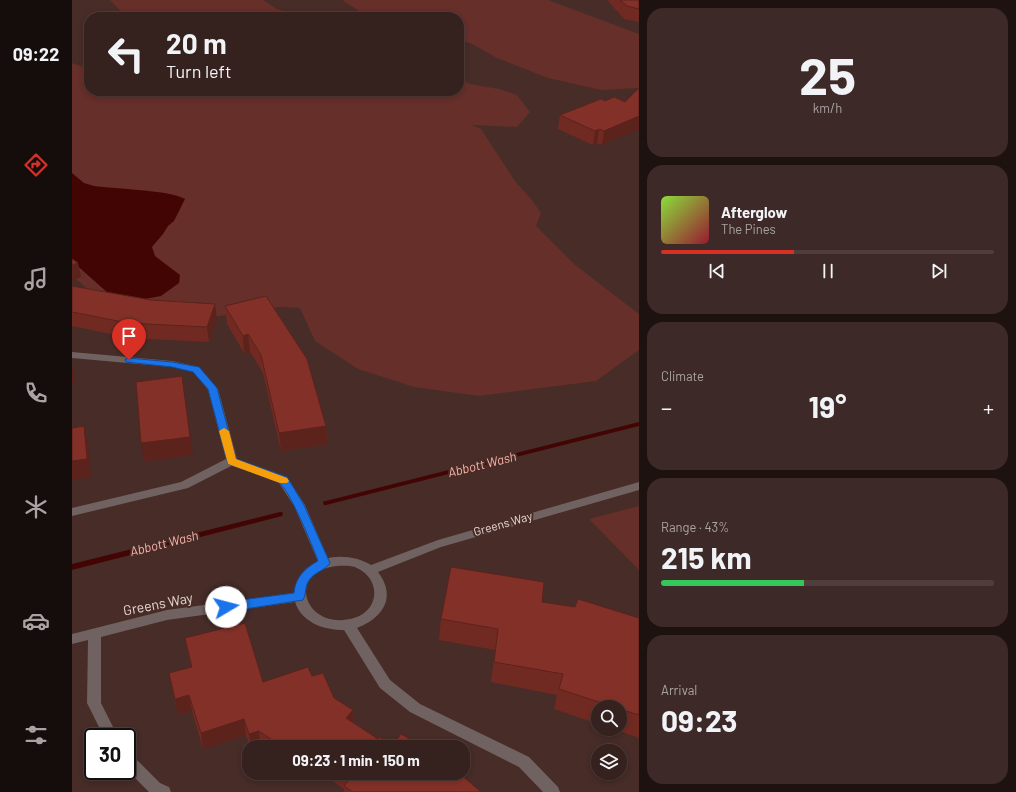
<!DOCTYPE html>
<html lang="en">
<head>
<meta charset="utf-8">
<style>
	:root { --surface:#35211e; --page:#3d2927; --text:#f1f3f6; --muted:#aaa3a4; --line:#4f3e3c; --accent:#d93025 }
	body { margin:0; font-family:Barlow,sans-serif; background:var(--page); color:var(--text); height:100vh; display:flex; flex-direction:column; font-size:15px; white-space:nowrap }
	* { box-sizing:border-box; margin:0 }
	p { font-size:13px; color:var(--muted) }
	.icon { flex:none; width:22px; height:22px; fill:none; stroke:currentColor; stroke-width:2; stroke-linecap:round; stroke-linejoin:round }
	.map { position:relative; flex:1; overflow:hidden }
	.sheet { display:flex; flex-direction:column; gap:8px; padding:8px; background:#1d1210; width:377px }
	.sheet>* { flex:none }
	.banner { position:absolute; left:12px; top:12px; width:380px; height:84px; border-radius:16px; box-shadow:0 2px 6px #0003,0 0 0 1px var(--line); background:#35211e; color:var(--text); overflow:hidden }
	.controls { position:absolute; left:519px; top:700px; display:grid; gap:8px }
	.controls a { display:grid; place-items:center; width:36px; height:36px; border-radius:50%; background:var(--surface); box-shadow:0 2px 6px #0003,0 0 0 1px var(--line); font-size:20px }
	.speed { position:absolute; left:12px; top:728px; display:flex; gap:8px; font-size:20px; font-weight:700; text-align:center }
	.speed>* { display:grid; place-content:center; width:52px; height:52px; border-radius:50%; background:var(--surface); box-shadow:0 2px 6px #0003,0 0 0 1px var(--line); line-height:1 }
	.speed .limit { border:2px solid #111; border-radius:6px; background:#fff; color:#111 }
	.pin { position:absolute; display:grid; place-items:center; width:34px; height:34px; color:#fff; margin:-41px -17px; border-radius:50% 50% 50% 0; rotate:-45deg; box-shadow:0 0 4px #0007 }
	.pin .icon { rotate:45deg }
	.me { position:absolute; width:44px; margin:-22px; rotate:82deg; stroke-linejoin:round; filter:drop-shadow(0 0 3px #0008) }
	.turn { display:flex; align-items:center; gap:14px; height:84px; padding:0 16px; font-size:18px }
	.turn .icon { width:52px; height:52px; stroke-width:2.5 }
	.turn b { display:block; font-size:28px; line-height:34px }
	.big { font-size:30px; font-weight:700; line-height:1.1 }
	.sheet .tile { flex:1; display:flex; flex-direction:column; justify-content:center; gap:6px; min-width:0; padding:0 14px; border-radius:16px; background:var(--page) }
	.sheet .dial { align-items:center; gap:0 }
	.dial b { font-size:52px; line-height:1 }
	.song { display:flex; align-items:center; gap:12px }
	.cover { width:48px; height:48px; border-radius:6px; background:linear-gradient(135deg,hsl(90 70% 55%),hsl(350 70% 35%)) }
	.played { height:4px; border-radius:2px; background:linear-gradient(90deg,var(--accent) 40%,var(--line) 40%) }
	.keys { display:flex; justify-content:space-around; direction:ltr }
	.heat { display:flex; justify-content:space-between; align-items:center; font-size:22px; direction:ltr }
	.charge { height:6px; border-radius:3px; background:linear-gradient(90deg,#34c759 43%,var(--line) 0) }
	.trip { position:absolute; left:170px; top:740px; width:228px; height:40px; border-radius:16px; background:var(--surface); box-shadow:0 2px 6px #0003,0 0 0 1px var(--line); font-weight:700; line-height:40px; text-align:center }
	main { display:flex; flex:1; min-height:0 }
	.menu { display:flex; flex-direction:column; width:72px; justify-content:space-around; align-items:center; background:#150d0c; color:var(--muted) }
	.menu .icon { width:28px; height:28px }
	.menu .current { color:var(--accent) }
	.menu b { font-size:18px; color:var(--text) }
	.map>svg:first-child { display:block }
	.green { fill:#662f29 }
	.water { fill:#430504 }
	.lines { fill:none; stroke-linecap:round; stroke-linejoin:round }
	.stream { fill:#430504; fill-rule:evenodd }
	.lane { fill:#706260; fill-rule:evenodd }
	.street { fill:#706260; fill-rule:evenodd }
	.wall { fill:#712a22 }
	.shaded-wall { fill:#5c221c }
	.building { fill:#833128; stroke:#5c221c }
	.route { fill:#1a73e8; stroke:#114b97 }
	.slow { fill:#f59e0b }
	.labels { text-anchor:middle; stroke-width:4; stroke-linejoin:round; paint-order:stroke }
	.street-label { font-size:12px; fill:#e8d6d3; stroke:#472c28 }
	.water-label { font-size:13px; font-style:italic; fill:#fcb3a8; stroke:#472c28 }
	.near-street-label { font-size:14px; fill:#e8d6d3; stroke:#472c28 }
</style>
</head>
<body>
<main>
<nav class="menu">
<b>09:22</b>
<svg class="icon current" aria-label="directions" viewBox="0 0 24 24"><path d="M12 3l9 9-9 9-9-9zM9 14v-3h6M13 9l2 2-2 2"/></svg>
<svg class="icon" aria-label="music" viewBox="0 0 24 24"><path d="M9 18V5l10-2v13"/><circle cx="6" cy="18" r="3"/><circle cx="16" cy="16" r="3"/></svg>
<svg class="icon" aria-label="phone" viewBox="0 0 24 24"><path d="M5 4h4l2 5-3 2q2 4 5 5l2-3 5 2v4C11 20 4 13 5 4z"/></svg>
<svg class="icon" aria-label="climate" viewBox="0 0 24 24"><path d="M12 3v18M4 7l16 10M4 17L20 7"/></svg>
<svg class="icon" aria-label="car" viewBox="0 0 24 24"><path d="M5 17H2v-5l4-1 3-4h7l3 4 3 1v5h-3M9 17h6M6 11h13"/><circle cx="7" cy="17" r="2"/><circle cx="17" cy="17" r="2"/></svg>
<svg class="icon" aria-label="filters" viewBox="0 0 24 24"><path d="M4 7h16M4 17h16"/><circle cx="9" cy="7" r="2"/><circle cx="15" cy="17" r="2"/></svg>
</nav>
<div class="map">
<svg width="567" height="792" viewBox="0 0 567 792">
	<rect width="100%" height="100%" fill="#472c28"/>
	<g class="green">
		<path d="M38,0H191L205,9L232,17H54Z"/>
		<path d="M270,0H476L567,34V88L529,90L476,78L425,58L398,43L387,40V17H305L290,13Z"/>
		<path d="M0,63L17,69V91H387V78L398,84L427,89L445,95L458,112L445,127L400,125L409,129L443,181L460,200L469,213L464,226L502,264L567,314V350L524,381L407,396L342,387L286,369L243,341L228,308L207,307L141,317L31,305L9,283L0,277Z"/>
		<path d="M567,506V570L517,519Z"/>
	</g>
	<path class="water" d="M0,173L12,183L22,186C43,189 98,190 113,199L102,221L96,226L91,234L80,247L83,256L108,275L107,283L89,296L62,301L37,294L0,261Z"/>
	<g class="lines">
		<g class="stream">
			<path d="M567,422V426L254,505H252L251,503L252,501H254Z"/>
			<path d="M208,512H210L211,514L210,516L0,570V564Z"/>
		</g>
		<path class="lane" d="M0,352L100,361L127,367L146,389L165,459L215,477L233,505L258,563L256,566L252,568L248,566L222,506L207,483L161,465L116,488L0,516V508L109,482L154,459L136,390L121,371L100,367L0,358Z"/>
		<g class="street">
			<path d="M567,482V490L369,547L306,572C325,597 311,618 285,628L318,680L348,704L457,757L486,787L488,792H471L447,767L338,712L308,688L272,630C252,630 230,623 223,602L95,620L29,637V703L46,737H32L15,703L16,640L0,644V634L95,610L222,593C226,557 272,548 299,565L366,540ZM264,566C271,566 279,565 285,568C309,579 308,610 282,618C234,632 212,573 264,566Z"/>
			<path d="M55,753L60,755L88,783L97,787L99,792H77L55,770Z"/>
		</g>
	</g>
	<g class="wall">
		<path d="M535,0H567V22L552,19Z"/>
		<path d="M542,97L530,145L525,143L521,145L486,129L488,115L533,101Z"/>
		<path d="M0,286L145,319L137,342L58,338L0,326Z"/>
		<path d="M153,306L254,426L255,444L209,451L191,373L178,352L172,353L155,324Z"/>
		<path d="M470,602L567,618V738L542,729H548V707H526V724L482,709L485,695L419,682L423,650L367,640L369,619Z"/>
		<path d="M113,638L191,682L240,676L262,698L281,710V722L306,739L321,745L351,747H178L174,735L131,749L120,711L106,715L97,673L119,667Z"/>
		<path d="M225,773H236L232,778Z"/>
		<path d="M249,773H387L409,792H272V789Z"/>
	</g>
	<g class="shaded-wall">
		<path d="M567,116V129L530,145L532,131Z"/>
		<path d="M527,129L525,143L521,145L523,131Z"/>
		<path d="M6,263L9,277L0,281V265Z"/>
		<path d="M143,304L145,319L137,342L135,327Z"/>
		<path d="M176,334L178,352L172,353L171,336Z"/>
		<path d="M0,367L3,380L0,386Z"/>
		<path d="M110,376L121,455L72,462L69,443Z"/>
		<path d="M12,426L16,444L19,477L0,480V461Z"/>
		<path d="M254,426L255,444L209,451L207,433Z"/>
		<path d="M117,695L120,711L106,715L103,699Z"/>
		<path d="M281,710V726L274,718Z"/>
		<path d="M172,719L174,735L131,749L129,733Z"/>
		<path d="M187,731L188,747H179L177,734Z"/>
		<path d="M232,773H236L232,778Z"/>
	</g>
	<g class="building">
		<path d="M548,0H567V9L555,6Z"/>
		<path d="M567,88V116L532,131L527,129L523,131L488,115L529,99L533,101L542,97L553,102Z"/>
		<path d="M0,259L6,263L0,265Z"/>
		<path d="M0,286L79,300L143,304L135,327L56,323L0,312Z"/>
		<path d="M194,296L235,359L254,426L207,433L189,355L176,334L171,336L153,306Z"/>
		<path d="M110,376L118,437L69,443L64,382Z"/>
		<path d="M12,426L15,459L0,461V428Z"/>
		<path d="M379,567L472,582L470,602L503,607L506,599L567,618V715L548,709V707H542L487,689L491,674L422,662L426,629L369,619Z"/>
		<path d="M173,623L191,682L236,667L240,676L251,673L262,698L281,710L274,718L306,739L307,737L321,745L329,734L351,747H210L187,731L177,734L172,719L129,733L117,695L103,699L97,673L120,667L113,638Z"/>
		<path d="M272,773H387L409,792H281L272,786L278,778Z"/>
	</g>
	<path class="route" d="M57,358L100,362L127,367L145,388L164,459L215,477L232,505L258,563C254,570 243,572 238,579C232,586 235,593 231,600L154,612L150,610L148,607L150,604L154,602L222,593C223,578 233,568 246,561C241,547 217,488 206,482C191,474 172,470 156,464L136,389L121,372L100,367L54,362L53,360L54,359Z"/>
	<path class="slow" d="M152,428L157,431L164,459L215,478L217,481L215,483H208L156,464L147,431Z"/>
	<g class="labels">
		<g class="street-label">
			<text transform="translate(431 524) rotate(-16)" y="4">Greens Way</text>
		</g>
		<g class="water-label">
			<text transform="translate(410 464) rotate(-14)" y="5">Abbott Wash</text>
			<text transform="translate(92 543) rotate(-14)" y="5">Abbott Wash</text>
		</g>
		<g class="near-street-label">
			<text transform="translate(86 604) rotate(-11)" y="5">Greens Way</text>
		</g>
	</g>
</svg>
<div class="controls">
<a><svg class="icon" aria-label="search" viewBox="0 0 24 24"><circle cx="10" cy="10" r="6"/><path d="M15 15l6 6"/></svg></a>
<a><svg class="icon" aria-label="layers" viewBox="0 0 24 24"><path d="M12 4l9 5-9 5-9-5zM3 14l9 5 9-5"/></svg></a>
</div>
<div class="speed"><div class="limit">30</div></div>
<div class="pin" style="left:57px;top:360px;background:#d93025"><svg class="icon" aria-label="arrive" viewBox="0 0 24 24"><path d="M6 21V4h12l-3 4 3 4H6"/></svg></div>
<svg class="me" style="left:154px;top:607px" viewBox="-20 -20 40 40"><circle r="19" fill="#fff"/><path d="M0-13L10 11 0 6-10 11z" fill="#1a73e8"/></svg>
<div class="trip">09:23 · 1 min · 150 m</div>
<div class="banner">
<div class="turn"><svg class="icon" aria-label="left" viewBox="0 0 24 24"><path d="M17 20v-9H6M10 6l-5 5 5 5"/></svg><div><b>20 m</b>Turn left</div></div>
</div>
</div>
<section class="sheet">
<div class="tile dial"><b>25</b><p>km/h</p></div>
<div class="tile">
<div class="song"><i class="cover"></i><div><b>Afterglow</b><p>The Pines</p></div></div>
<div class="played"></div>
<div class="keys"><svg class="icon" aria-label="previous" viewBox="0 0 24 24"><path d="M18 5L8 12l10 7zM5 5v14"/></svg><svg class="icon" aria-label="pause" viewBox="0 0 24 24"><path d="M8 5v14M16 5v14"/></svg><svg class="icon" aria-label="next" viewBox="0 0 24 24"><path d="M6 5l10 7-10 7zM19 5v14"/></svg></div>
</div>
<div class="tile"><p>Climate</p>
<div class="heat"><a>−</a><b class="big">19°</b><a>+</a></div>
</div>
<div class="tile"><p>Range · 43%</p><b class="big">215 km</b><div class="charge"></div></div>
<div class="tile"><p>Arrival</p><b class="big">09:23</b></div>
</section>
</main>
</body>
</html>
